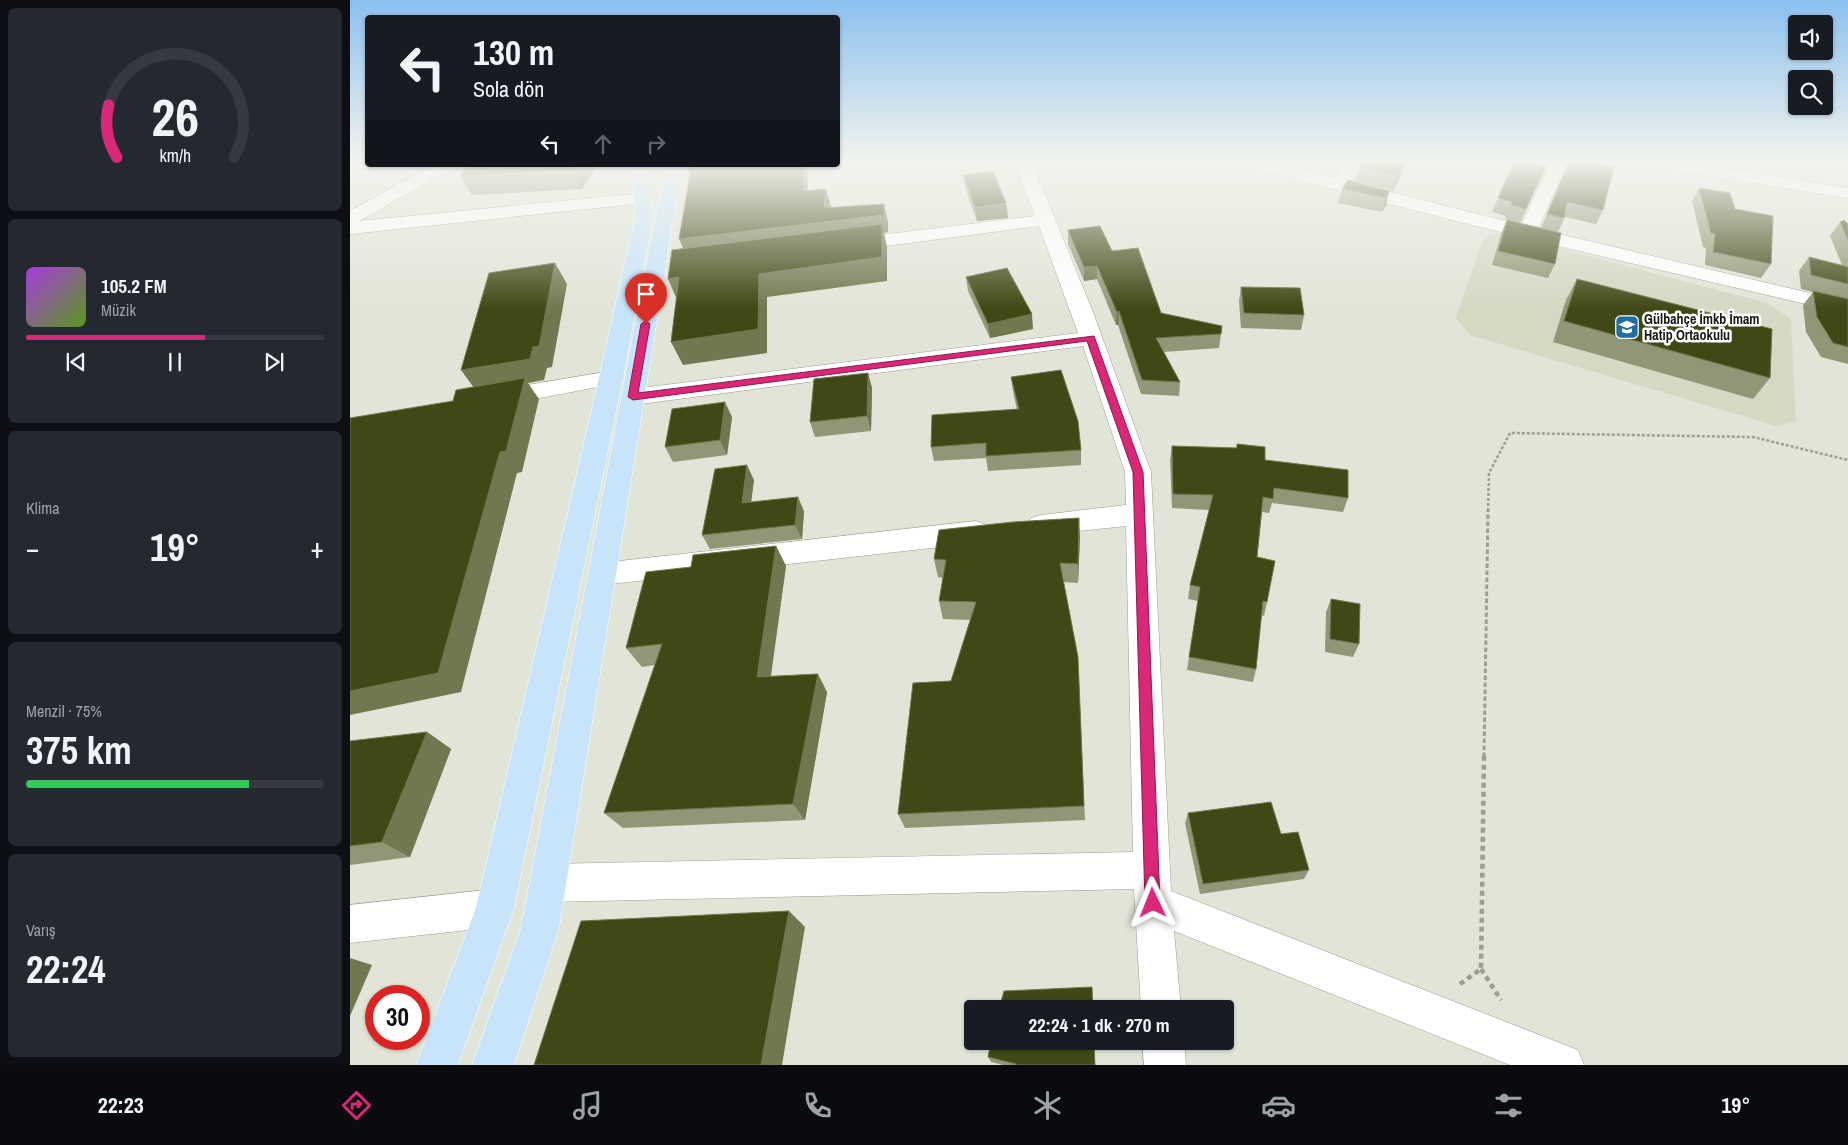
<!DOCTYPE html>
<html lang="tr">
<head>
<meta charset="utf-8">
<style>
	:root { --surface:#171b24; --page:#242831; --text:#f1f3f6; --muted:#9ea1a6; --line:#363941; --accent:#db2777 }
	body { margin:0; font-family:"Archivo Narrow",sans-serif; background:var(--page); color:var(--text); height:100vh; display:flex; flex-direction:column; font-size:19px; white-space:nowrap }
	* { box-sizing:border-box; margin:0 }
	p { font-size:16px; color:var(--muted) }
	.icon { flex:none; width:28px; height:28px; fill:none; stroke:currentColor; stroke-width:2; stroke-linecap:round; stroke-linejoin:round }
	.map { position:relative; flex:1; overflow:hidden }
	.sheet { display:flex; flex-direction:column; gap:8px; padding:8px; background:#0d0f14; width:350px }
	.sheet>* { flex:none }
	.banner { position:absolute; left:15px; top:15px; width:475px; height:152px; border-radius:5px; box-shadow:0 1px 4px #0004; background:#171b24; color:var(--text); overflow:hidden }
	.controls { position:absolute; left:1438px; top:15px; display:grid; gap:10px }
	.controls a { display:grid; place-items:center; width:45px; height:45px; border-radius:5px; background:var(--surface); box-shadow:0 1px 4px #0004; font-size:25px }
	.speed { position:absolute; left:15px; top:985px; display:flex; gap:10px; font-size:25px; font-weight:700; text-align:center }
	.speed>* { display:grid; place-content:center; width:65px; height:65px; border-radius:50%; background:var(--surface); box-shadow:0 1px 4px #0004; line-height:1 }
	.speed .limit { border:8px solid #d22; background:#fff; color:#111 }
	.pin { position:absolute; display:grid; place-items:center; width:42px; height:42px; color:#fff; margin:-51px -21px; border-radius:50% 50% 50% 0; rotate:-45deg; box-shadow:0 0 5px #0007 }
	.pin .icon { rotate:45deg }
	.me { position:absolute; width:55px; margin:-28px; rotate:358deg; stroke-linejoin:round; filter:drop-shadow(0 0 4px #0008) }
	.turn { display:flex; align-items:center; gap:18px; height:105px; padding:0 25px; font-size:22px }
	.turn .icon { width:65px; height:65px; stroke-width:2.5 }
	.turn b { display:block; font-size:35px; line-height:42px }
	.lanes { display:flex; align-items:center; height:48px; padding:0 25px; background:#0003; justify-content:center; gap:25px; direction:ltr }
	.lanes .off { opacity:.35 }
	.big { font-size:38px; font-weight:800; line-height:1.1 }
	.sheet .tile { flex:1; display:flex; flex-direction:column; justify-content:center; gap:8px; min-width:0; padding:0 18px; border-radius:8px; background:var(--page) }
	.sheet .dial { align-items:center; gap:0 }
	.dial svg { height:130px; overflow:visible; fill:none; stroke:var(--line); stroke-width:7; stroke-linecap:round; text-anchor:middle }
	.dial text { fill:var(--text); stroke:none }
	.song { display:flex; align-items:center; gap:15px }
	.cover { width:60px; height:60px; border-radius:8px; background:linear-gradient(135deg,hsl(280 70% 55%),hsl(90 70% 35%)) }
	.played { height:5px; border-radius:2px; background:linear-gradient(90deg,var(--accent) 60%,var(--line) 60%) }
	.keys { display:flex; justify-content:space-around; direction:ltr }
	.heat { display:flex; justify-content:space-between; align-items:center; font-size:28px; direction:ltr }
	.charge { height:8px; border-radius:4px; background:linear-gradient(90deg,#34c759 75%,var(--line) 0) }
	.trip { position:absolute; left:614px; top:1000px; width:270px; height:50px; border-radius:5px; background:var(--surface); box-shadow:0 1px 4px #0004; font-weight:800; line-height:50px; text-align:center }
	.dock { display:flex; height:80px; justify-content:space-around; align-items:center; background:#090b0e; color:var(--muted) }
	.dock .icon { width:35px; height:35px }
	.dock .current { color:var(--accent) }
	.dock b { font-size:22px; color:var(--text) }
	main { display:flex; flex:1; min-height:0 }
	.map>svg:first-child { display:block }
	.built { fill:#d3d9c3 }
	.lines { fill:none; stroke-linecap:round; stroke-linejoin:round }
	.minor-casing { stroke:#9a9e90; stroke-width:1 }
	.major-casing { stroke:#fff; stroke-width:1 }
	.path-far2 { stroke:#9b9e93; stroke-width:2.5; stroke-dasharray:3 2; stroke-linecap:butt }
	.path-far1 { stroke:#9b9e93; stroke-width:3; stroke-dasharray:4.5 2.5; stroke-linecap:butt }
	.path { stroke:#9b9e93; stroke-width:4.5; stroke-dasharray:5 4; stroke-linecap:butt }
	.minor { fill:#fff; fill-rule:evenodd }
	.major { fill:#c8e4fa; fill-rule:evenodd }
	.wall { fill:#909776 }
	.shaded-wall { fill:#70784f }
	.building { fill:#3f4915; stroke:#70784f }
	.route { fill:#db2777; stroke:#8e194d }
	.labels { text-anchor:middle; stroke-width:5; stroke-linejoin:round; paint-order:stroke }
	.far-poi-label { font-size:14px; font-weight:bold; fill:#181914; stroke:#fff; text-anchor:start }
</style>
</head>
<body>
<main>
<section class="sheet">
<div class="tile dial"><svg viewBox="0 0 100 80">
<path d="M14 69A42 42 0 1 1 86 69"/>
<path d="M14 69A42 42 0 0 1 9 37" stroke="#db2777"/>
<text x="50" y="56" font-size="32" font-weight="700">26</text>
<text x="50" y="72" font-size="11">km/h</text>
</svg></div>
<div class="tile">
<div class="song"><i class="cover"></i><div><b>105.2 FM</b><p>Müzik</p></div></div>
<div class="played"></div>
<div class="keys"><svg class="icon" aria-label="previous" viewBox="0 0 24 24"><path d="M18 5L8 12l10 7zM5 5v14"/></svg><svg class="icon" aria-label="pause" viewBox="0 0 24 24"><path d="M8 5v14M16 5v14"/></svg><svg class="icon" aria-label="next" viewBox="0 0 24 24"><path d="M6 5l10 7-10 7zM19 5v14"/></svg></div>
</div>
<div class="tile"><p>Klima</p>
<div class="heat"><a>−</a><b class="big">19°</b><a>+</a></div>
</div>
<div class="tile"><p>Menzil · 75%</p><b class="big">375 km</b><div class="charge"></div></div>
<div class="tile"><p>Varış</p><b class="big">22:24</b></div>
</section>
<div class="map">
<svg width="1498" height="1065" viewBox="0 0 1498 1065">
	<rect width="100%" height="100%" fill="#e1e5d7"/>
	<path class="built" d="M1151,233L1417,303L1441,319L1446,422L1426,426L1120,335L1106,318L1134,235Z"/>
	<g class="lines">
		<g class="minor-casing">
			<g id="minor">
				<path d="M663,160H681L743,312L801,472L821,891L1228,1050L1234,1065H1160L824,931L831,1009H791L784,889L198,902L185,896L179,883L185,870L198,864L783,852L776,526L691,535L681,532L677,525L681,518L691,515L776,505L775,472L733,346L283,405L275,403L271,397L275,391L283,389L728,333L689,226L498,251L491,249L488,245L491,241L498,239L685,216Z"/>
				<path d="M888,160H915L985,178L998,160H1014L1001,182L1171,225L1202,160H1218L1188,229L1498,302V314C1295,266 1091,221 891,164Z"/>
				<path d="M1281,160H1321L1498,188V198L1290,165L1284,164Z"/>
				<path d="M83,165H105L102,169L9,221L294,193L300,194L303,198L300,202L294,203L0,234V211Z"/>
				<path d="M261,371L269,373L273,378L269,383L147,406L139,404L135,398L139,392L147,390Z"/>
				<path d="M626,521L636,525L640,532L636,539L626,543L252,585L242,582L238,574L242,566L252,563Z"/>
				<path d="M145,889L158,895L164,908L158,921L145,927L0,943V905Z"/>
				<path d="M792,1041H834L836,1065H794Z"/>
			</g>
		</g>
		<g class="major-casing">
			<g id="major">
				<path d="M283,165H301L303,217L273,378L164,908L108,1065H66L126,908L249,378L285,217Z"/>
				<path d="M317,165H335L324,214L209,928L164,1065H122L171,928L306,214Z"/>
			</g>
		</g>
		<path class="path-far2" d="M1138,511L1139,473L1160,433L1403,437L1498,460"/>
		<path class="path-far1" d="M1134,757L1138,510"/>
		<g class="path">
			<path d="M1131,969L1151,1000"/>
			<path d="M1110,984L1131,969L1134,756"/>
		</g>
		<use href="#minor" class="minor"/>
		<use href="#major" class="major"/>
	</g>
	<g class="wall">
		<path d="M1220,160L1253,210L1246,224L1215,217L1208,232L1191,228Z"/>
		<path d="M247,165L232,189L122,195L110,176Z"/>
		<path d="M1196,166L1170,223L1155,219L1156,216L1142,212L1148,198Z"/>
		<path d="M1009,167H1055L1043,191L1005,181Z"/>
		<path d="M613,175L656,203L658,218L627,221L615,188Z"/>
		<path d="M1349,188L1385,209L1421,264L1411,278L1355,265L1356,248L1353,247L1342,201Z"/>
		<path d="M992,189L1039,191L1036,205L1032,212L988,203Z"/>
		<path d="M1157,220L1205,264L1198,278L1142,265L1151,234Z"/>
		<path d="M1490,222L1498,224V364L1471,357L1456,332L1453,305L1463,292L1451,289L1449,271L1459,257L1492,265L1480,236Z"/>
		<path d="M718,230L762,251L811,313L871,334L869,348L813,352L830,382L829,396L791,394L768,325H766L747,279L734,281L718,244Z"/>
		<path d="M616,277L683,329L640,338L618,291Z"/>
		<path d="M1227,279L1420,378L1403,399L1203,342L1216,300Z"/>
		<path d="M891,287L954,315L951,330L891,328L889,301Z"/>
		<path d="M518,373L522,388L521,431L465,437L460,422Z"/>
		<path d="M661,377L731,450V465L638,471L636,458L584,461L581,447L667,410L663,391Z"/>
		<path d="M382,417L377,455L323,462L315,447Z"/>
		<path d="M887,444L915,460L998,498L993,512L922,503L919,513L912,512L907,557L917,602L914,616L911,615L906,669L903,682L837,670L848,601L838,599L840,585L859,510L822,508L820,460L822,446L886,448Z"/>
		<path d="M404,480L401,502L454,511L452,539L360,549L352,535Z"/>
		<path d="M730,536L728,583L713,582L728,657L735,820L555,828L548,814L601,681L620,620L593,619L589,601L593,578L588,577L584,559Z"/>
		<path d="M426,546L436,566L421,676L477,692L455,820L273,828L254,813L305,665L292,667L276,648L341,567Z"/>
		<path d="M981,599L1009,644L1003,657L975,652L976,612Z"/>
		<path d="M77,732L101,749L60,857L0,865V741Z"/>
		<path d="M838,813L931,834L959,870L954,879L850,894L835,823Z"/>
		<path d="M638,1057L745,1065H653L641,1062Z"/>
	</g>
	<g class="shaded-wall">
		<path d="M1056,160H1058L1055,167L1043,191L1047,177Z"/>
		<path d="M226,165H247L232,189L223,170Z"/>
		<path d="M453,165H457L458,208L454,191Z"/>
		<path d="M1196,166L1190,180L1170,223L1176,209Z"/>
		<path d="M476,189L481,207L480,221L534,204L538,222V232L534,233L537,247V281L417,297V353L333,365L321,342L337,257L329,239L474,208Z"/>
		<path d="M1039,191L1036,205L1032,212L1036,198Z"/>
		<path d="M656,203L658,218L627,221L625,207Z"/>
		<path d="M205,263L217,284L202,367L197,368L194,380L178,383L189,399L172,472L167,473L111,692L0,715V691L127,392L111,370Z"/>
		<path d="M747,266V279L734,281V267Z"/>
		<path d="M329,277L328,302L318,279Z"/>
		<path d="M769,311L768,325H766L767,312Z"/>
		<path d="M682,314L683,329L640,338L638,324Z"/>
		<path d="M518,373L522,388L521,431L517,416Z"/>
		<path d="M375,402L382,417L377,455L370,440Z"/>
		<path d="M397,465L404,480L399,518L392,503Z"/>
		<path d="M448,497L454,511L452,539L445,525Z"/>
		<path d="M729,518L730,536L728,583V564Z"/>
		<path d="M426,546L436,566L418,695L407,677Z"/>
		<path d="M468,674L477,692L455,820L443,804Z"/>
		<path d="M77,732L101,749L60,857L32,842Z"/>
		<path d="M439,911L455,927L432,1065H411Z"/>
		<path d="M0,958L22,965L0,1016Z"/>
	</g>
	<g class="building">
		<path d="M1015,160H1056L1047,177L1009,167Z"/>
		<path d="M1165,160H1169L1196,166L1176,209L1161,205L1162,202L1148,198Z"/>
		<path d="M1220,160L1264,167L1253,210L1217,202L1214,218L1197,214Z"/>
		<path d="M118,165H226L223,170L110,176Z"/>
		<path d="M339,165H453L454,191L476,189L474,208L534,204V215L329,239L341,170H338Z"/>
		<path d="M643,171L656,203L625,207L613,175Z"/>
		<path d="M998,180L1039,191L1036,198L992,189Z"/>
		<path d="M1349,188L1380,193L1385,209L1423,216L1421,264L1363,252L1365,234L1361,233Z"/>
		<path d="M1157,220L1211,233L1205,264L1148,251Z"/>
		<path d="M1494,220L1498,224V240L1490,222Z"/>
		<path d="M532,224V257L409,274L408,329L321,342L329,277L318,279L322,250Z"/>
		<path d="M750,226L762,251L788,248L811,313L872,326L871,334L806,338L830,382L792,380L769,311L767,312L747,266L734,267L718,230Z"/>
		<path d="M1459,257L1498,267V284L1461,275Z"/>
		<path d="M205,263L189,346L183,347L180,359L111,370L139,273Z"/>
		<path d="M657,268L682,314L638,324L616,277Z"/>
		<path d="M1227,279L1422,329L1420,378L1214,321Z"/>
		<path d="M891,287L950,288L954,315L894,313Z"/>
		<path d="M1463,291L1498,299V347L1483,343L1467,317Z"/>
		<path d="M711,370L728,421L731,450L636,456V443L581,447L582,415L669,409L661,377Z"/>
		<path d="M518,373L517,416L460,422L464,379Z"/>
		<path d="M175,378L156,451L150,452L88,673L0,691V418L103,401L106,390Z"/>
		<path d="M375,402L370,440L315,447L322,409Z"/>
		<path d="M887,444L915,447V460L998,470V498L924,488L923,499L913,497L907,557L925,561L917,602L913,601L906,669L839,657L850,587L840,585L863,495L823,494L822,446L887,448Z"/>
		<path d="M397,465L392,503L448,497L445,525L352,535L365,469Z"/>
		<path d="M729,518L728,564L710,563L728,657L734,806L548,814L563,683L601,681L626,602L589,601L596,560L584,559L589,530L663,522Z"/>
		<path d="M426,546L407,677L468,674L443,804L254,813L312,644L276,648L296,572L341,567L343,555Z"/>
		<path d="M981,599L1010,604L1009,644L980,639Z"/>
		<path d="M77,732L32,842L0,846V741Z"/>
		<path d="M921,802L931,834L948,832L959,870L853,884L838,813Z"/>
		<path d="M439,911L411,1065H184L231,921Z"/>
		<path d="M742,987L743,1009H649L654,991Z"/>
		<path d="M641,1041H744L745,1065H666V1064L638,1057Z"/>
	</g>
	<linearGradient id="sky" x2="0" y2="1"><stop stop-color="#8bc0ee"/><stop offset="0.52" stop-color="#f2f3ed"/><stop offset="1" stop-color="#f2f3ed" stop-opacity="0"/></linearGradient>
	<rect width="1498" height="309" fill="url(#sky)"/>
	<path class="route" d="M296,321L300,324L288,393L744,336L793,472L810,903L808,908L803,910L797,908L795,903L783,472L737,341L283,400L278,397L291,324Z"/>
	<defs>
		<g id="school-square" transform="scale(1.25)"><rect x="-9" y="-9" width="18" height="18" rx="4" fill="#216da0" stroke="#fff"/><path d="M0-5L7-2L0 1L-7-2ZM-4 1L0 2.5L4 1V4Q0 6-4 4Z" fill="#fff"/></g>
	</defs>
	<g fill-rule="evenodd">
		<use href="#school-square" x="1277" y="327"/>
	</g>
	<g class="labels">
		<g class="far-poi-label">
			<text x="1294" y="324">Gülbahçe İmkb İmam<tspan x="1294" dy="16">Hatip Ortaokulu</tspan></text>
		</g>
	</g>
</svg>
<div class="controls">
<a><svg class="icon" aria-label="sound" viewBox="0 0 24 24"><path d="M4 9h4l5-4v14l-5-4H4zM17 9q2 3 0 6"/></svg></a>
<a><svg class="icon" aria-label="search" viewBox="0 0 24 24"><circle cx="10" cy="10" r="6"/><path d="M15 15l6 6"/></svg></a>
</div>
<div class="speed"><div class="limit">30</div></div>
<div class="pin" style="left:296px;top:324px;background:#d93025"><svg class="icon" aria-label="arrive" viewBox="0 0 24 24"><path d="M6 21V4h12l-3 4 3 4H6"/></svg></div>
<svg class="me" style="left:803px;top:903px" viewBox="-20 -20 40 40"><path d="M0-17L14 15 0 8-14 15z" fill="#db2777" stroke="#fff" stroke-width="4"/></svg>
<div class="trip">22:24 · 1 dk · 270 m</div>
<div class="banner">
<div class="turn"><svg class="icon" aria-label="left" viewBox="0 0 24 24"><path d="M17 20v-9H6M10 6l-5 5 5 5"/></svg><div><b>130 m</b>Sola dön</div></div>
<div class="lanes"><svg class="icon" aria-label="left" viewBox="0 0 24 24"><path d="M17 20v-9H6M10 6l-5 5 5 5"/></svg><svg class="icon off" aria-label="ahead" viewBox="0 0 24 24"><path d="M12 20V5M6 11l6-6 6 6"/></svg><svg class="icon off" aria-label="right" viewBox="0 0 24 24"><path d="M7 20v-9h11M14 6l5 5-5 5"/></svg></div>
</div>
</div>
</main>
<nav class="dock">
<b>22:23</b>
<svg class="icon current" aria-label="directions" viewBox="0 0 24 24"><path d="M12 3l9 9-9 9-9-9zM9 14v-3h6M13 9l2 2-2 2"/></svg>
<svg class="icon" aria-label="music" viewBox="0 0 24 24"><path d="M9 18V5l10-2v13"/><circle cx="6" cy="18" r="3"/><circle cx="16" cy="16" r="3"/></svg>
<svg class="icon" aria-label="phone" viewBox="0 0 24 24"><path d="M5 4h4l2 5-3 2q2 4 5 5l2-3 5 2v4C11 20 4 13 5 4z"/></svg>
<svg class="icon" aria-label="climate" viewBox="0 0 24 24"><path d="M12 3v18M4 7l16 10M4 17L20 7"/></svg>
<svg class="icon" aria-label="car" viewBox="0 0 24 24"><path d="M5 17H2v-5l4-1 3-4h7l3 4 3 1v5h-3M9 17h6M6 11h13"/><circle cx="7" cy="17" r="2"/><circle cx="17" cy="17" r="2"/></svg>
<svg class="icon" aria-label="filters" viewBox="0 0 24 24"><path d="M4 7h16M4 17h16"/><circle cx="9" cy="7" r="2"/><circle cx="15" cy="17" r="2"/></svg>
<b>19°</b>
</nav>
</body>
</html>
